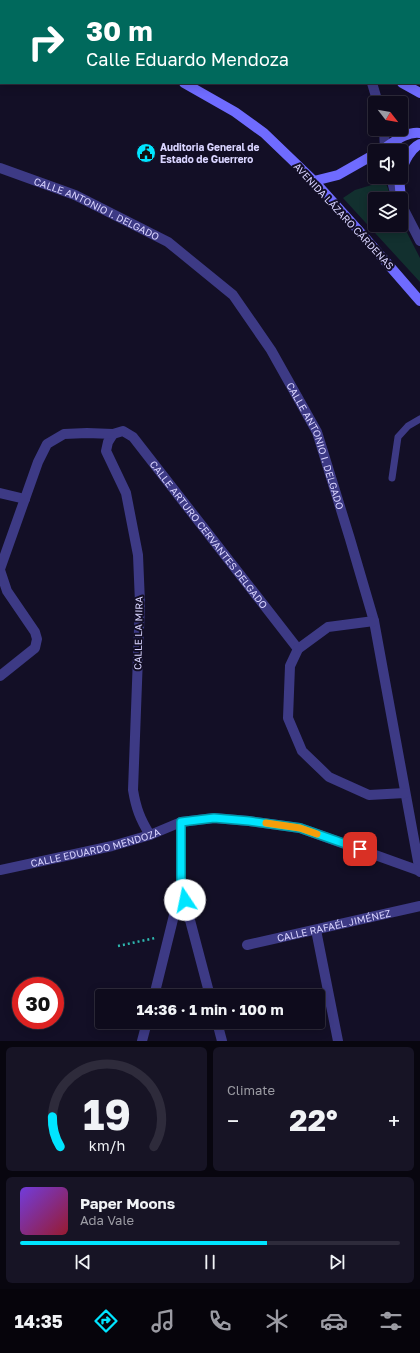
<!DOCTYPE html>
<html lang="en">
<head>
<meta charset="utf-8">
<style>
	:root { --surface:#0e0b1c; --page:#171425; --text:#f1f3f6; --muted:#9b9ba3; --line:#2e2b3b; --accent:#00e5ff }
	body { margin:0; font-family:"Golos Text",sans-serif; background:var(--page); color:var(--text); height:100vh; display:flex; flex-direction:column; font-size:15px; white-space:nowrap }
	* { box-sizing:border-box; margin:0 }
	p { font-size:13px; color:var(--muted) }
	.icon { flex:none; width:22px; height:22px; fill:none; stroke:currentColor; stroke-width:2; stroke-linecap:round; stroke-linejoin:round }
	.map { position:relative; height:1041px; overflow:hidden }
	.side { display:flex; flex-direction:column; gap:6px; padding:6px; background:#08060f; flex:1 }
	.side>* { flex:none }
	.top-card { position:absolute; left:0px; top:0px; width:420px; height:84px; box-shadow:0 2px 10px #0003,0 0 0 1px var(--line); background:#00695c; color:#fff; overflow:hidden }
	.needle { width:26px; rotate:121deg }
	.controls { position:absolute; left:368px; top:96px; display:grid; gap:8px }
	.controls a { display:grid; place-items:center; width:40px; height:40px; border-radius:4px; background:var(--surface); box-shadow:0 2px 10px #0003,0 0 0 1px var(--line); font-size:20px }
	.speed { position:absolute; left:12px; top:977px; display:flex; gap:8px; font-size:20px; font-weight:700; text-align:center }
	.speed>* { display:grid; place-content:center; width:52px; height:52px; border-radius:50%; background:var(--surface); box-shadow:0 2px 10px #0003,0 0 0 1px var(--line); line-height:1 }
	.speed .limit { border:6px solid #d22; background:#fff; color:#111 }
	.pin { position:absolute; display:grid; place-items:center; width:34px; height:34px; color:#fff; margin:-17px; border-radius:8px; box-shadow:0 2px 6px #0006 }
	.me { position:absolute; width:44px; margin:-22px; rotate:349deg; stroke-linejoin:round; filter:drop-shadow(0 0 3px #0008) }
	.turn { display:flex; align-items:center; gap:14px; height:84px; padding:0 20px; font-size:18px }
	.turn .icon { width:52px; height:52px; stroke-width:2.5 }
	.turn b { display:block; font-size:28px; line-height:34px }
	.big { font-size:30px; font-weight:700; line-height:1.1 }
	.side .card { flex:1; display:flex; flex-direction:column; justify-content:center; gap:6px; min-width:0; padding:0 14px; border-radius:6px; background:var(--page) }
	.side .dial { align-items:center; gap:0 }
	.dial svg { height:104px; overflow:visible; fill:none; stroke:var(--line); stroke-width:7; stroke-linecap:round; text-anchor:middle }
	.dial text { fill:var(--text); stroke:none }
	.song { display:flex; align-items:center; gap:12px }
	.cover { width:48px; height:48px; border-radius:6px; background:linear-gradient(135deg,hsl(260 70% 55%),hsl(350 70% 35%)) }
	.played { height:4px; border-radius:2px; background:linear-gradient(90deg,var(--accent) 65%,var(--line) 65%) }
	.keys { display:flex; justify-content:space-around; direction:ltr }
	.heat { display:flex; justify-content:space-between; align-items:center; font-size:22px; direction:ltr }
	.side .tiles { flex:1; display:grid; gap:6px; grid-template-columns:1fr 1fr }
	.card:last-child { grid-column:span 2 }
	.trip { position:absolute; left:95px; top:989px; width:230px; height:40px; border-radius:4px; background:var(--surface); box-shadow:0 2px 10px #0003,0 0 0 1px var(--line); font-weight:700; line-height:40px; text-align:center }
	.tabs { display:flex; height:64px; justify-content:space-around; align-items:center; background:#06040b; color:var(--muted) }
	.tabs .icon { width:28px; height:28px }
	.tabs .selected { color:var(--accent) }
	.tabs b { font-size:18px; color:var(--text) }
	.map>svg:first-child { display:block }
	.green { fill:#12302f }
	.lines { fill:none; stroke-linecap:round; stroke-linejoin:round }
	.path { stroke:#2fb8b0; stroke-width:2.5; stroke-dasharray:2 3; stroke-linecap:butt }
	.lane { stroke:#3d3a85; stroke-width:7 }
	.street { stroke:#3d3a85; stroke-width:10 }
	.secondary { stroke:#6f6bff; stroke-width:10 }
	.route-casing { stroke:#0095a6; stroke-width:10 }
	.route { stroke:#00e5ff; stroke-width:7 }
	.slow { stroke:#f59e0b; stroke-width:7 }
	.labels { text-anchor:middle; stroke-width:4; stroke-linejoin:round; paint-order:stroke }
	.poi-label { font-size:10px; font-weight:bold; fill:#d9d4ff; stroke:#130f26; text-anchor:start }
	.street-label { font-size:10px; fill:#d9d4ff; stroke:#130f26 }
</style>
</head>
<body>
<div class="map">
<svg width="420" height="1041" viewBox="0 0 420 1041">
	<rect width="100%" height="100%" fill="#130f26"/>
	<path class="green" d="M385,181L392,199H375V225H401V221L420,258V282L343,198L355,190Z"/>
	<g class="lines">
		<path class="path" d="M118,946L155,938"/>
		<path class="lane" d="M392,478L398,437L408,426L420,419"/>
		<g class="street">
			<path d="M372,83L378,103"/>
			<path d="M384,129L385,151"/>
			<path id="s1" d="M0,168L75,195L168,242L233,295L271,350L317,432L350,539L374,621L420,872"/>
			<path d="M391,177L394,189L399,199"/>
			<path d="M401,204L420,241"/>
			<path d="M113,434L108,442L106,451L126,493L138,555L140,603L133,790C136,808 140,819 150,835"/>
			<path d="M0,493L25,499"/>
			<path id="s2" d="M0,569L38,462L47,444L64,434L87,433L113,434L123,431L133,437L298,649"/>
			<path d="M0,570L7,591L35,632L37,639L35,648L0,676"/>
			<path d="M374,621L328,627L298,649L290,666L288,718L302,751L329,777L369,795L405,793"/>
			<path d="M181,822V886L210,996"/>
			<path id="s3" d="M0,870L112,846L150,835L181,822L214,818L249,821L300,828L420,871"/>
			<path d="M316,930L338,1041"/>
			<path id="s4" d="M247,945L420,906"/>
			<path d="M154,996L181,887"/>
			<path d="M217,1022L222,1041"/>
			<path d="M142,1041L147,1022"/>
		</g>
		<g class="secondary">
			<path d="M76,0L95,1"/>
			<path d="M0,9L1,10"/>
			<path d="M184,83L235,112L264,133L314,181L360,232L420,301"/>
			<path d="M402,83L420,93"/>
			<path d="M380,151C392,144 405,131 420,133"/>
			<path d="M401,171C405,161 410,149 420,144"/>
			<path d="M399,177L401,199"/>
			<path d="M314,181L338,175L375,154"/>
		</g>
	</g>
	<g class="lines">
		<g class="route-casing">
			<path id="route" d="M185,900L181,886V822L214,818L249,821L300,828L360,849"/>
		</g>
		<use href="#route" class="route"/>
		<path class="slow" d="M266,823L300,828L317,834"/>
	</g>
	<defs>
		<g id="civic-disc" transform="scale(1)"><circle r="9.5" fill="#00e5ff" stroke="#130f26"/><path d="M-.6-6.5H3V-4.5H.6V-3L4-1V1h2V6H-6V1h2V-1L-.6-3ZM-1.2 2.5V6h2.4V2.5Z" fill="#111"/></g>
	</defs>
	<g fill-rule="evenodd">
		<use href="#civic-disc" x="146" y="153"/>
	</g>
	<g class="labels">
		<g class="poi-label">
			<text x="160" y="151">Auditoria General de<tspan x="160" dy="12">Estado de Guerrero</tspan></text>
		</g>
		<g class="street-label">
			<text dy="4" stroke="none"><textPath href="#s1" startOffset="105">CALLE ANTONIO I. DELGADO</textPath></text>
			<text transform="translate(344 216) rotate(47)" y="4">AVENIDA LÁZARO CÁRDENAS</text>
			<text dy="4" stroke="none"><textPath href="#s1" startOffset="441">CALLE ANTONIO I. DELGADO</textPath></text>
			<text dy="4" stroke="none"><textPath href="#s2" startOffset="348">CALLE ARTURO CERVANTES DELGADO</textPath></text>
			<text transform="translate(138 633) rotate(-89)" y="4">CALLE LA MIRA</text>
			<text dy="4" stroke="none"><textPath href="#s3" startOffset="98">CALLE EDUARDO MENDOZA</textPath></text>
			<text dy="4" stroke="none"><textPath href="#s4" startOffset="89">CALLE RAFAÉL JIMÉNEZ</textPath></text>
		</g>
	</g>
</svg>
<div class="controls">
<a><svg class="needle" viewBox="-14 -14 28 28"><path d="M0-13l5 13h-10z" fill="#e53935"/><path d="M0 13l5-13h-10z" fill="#9b9ba3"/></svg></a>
<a><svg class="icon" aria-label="sound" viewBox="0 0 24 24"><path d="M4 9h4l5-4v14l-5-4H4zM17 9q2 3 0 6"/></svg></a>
<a><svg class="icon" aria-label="layers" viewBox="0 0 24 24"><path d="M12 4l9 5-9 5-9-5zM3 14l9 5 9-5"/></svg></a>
</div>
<div class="speed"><div class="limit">30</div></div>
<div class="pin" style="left:360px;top:849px;background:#d93025"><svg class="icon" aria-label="arrive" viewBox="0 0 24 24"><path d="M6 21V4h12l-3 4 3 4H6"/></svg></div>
<svg class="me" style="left:185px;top:900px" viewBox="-20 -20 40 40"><circle r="19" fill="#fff"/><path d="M0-13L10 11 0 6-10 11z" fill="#00e5ff"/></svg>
<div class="trip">14:36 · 1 min · 100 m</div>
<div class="top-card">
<div class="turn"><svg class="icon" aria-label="right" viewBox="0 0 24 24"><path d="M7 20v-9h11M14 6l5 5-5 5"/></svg><div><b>30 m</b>Calle Eduardo Mendoza</div></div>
</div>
</div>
<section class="side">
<div class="tiles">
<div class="card dial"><svg viewBox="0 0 100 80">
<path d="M14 69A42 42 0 1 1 86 69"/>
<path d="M14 69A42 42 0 0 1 8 46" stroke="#00e5ff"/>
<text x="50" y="56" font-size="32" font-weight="700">19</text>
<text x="50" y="72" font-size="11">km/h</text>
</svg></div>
<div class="card"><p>Climate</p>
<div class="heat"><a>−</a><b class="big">22°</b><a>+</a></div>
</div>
<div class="card">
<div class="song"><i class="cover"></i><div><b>Paper Moons</b><p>Ada Vale</p></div></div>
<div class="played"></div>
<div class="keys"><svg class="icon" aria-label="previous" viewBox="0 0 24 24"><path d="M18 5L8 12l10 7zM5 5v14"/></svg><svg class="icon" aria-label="pause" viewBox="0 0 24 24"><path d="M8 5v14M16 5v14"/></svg><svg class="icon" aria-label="next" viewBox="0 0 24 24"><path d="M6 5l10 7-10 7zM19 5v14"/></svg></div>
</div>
</div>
</section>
<nav class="tabs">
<b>14:35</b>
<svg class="icon selected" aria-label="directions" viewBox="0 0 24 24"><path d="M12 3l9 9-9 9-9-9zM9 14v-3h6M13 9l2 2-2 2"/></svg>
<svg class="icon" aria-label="music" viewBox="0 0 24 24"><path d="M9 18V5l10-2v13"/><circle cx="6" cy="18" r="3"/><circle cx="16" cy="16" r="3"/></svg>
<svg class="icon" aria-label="phone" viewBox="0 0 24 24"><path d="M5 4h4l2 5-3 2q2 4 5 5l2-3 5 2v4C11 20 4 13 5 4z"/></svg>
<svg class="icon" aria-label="climate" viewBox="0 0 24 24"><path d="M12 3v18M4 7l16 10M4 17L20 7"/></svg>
<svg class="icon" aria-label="car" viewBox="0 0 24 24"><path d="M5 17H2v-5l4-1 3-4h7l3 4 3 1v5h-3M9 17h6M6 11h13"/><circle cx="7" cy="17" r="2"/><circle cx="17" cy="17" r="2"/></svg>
<svg class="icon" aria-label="filters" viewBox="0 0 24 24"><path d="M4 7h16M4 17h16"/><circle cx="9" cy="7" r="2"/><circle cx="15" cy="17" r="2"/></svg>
</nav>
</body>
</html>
